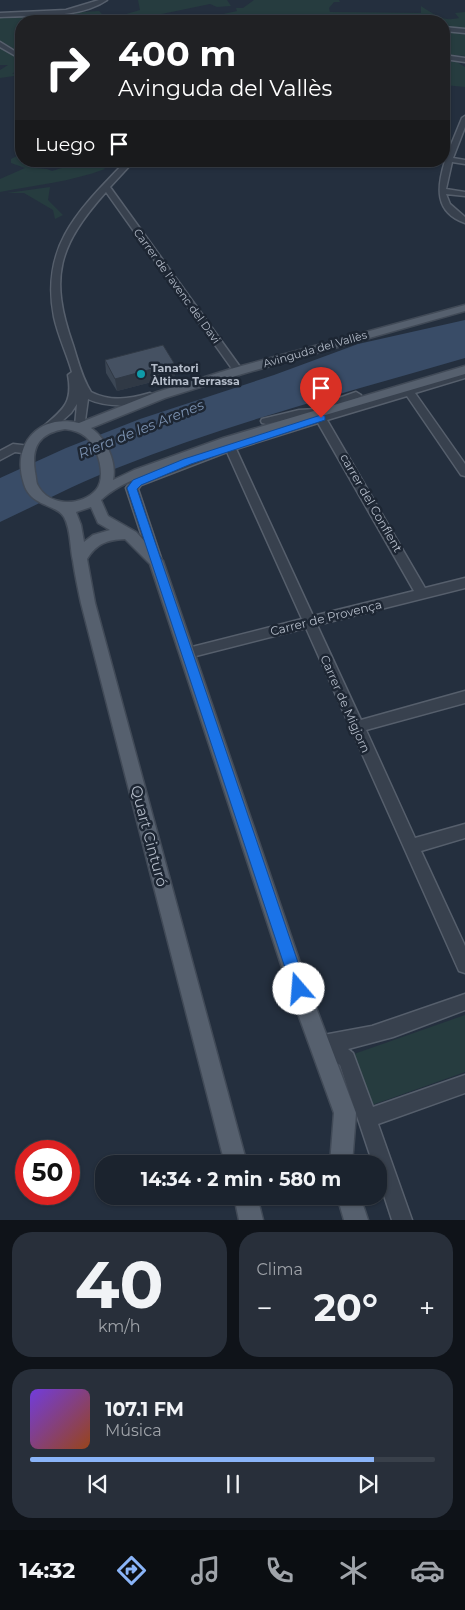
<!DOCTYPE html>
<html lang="es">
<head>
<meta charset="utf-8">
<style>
	:root { --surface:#1b232e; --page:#282f3a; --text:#f1f3f6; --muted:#a0a4aa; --line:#39404a; --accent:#8ab4f8 }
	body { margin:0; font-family:Montserrat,sans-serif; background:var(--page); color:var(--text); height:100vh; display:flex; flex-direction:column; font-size:19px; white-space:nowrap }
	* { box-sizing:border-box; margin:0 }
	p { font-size:16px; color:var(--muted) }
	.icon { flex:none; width:28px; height:28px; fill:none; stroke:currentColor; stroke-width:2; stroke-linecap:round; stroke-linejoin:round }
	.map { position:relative; height:1220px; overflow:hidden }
	.drawer { display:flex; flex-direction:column; gap:12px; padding:12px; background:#0f1319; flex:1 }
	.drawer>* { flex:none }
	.hud { position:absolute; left:15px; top:15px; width:435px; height:152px; border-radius:20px; box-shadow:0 1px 4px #0004,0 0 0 1px var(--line); background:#202124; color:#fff; overflow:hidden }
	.speed { position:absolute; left:15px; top:1140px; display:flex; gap:10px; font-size:25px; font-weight:700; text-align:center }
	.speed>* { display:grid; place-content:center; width:65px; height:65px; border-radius:50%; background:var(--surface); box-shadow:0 1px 4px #0004,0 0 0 1px var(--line); line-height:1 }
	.speed .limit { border:8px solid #d22; background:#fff; color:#111 }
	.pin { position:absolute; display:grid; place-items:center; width:42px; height:42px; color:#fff; margin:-51px -21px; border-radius:50% 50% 50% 0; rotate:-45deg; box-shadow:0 0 5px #0007 }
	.pin .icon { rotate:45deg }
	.me { position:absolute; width:55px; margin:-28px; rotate:342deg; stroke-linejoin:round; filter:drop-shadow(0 0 4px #0008) }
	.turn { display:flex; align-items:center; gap:18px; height:105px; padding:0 20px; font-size:22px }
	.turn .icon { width:65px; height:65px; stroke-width:2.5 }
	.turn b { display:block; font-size:35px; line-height:42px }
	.then { display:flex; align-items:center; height:48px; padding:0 20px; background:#0003; gap:10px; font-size:19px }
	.big { font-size:38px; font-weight:700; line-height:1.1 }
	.drawer .widget { flex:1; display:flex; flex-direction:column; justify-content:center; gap:8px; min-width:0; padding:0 18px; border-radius:20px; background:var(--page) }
	.drawer .dial { align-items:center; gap:0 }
	.dial b { font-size:65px; line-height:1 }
	.song { display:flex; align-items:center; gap:15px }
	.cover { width:60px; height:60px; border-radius:8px; background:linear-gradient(135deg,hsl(260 70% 55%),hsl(20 70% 35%)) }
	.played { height:5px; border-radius:2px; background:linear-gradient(90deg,var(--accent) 85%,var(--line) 85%) }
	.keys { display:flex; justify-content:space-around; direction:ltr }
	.heat { display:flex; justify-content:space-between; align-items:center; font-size:28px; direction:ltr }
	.drawer .tiles { flex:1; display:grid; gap:12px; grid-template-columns:1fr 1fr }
	.widget:last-child { grid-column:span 2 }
	.trip { position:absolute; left:95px; top:1155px; width:292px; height:50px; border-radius:20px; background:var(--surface); box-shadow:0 1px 4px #0004,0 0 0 1px var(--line); font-weight:700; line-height:50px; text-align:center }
	.tab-bar { display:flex; height:80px; justify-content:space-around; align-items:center; background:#0b0e12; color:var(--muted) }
	.tab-bar .icon { width:35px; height:35px }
	.tab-bar .current { color:var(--accent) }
	.tab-bar b { font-size:22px; color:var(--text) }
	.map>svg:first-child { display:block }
	.green { fill:#263c3f }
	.water { fill:#394c67 }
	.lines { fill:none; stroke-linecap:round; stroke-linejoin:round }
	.minor-casing { stroke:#565f6c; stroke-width:3 }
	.major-casing { stroke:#414a57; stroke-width:3 }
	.minor { fill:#38414e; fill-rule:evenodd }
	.major { fill:#56606e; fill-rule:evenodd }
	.wall { fill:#3b4654 }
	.shaded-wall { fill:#303945 }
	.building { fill:#455162; stroke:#303945 }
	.route { fill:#1a73e8; stroke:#114b97 }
	.culture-dot { fill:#0f9aa8; stroke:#1d2633; stroke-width:2 }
	.labels { text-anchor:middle; stroke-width:5; stroke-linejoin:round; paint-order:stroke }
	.far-street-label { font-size:11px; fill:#b4bcc9; stroke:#1d2633 }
	.far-poi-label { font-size:11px; font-weight:bold; fill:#b4bcc9; stroke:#1d2633; text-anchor:start }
	.street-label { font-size:12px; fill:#b4bcc9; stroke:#1d2633 }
	.water-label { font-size:14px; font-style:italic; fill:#7c92b1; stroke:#1d2633 }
	.near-street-label { font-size:15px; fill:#b4bcc9; stroke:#1d2633 }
</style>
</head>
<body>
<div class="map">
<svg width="465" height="1220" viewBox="0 0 465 1220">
	<rect width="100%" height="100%" fill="#242f3e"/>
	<g class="green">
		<path d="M138,0H227L231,6L217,7L210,4L128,21H21V53L0,41V17L99,11L105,17L119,16L140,10Z"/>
		<path d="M254,0H339L340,2H334L329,8L330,12L421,13V6C435,15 443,22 459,18L455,13L465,12V30L444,27V21H399L345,15L272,21H191L237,11L236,8H243Z"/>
		<path d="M451,32L465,34V56L444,54V47Z"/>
		<path d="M0,47L21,60V67L16,68L18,69L12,74L21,72V75L0,78V70L8,65H0Z"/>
		<path d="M444,61L457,62L465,67V87L444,85Z"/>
		<path d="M21,154V161H37L36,168L47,169L52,171L68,166L71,161H106L100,165L105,169C70,182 36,185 0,192V179L25,168L11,163V159Z"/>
		<path d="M50,187L48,200L63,215L55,219L53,210L24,193H7Z"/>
		<path d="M465,1015V1072L372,1105L354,1054Z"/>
	</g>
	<path class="water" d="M465,320V358C348,392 230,423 117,468C77,483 39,504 0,522V478L66,448L140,419L274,375L358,344Z"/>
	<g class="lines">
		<g class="minor-casing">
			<g id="minor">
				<path d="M99,0H107C80,19 32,15 0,17V13L66,10Z"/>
				<path d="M338,16L382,21H286L289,19Z"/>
				<path d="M444,27L465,29V33L444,31Z"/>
				<path d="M0,42L21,55V59L0,47Z"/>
				<path d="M444,55L465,58V62L444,59Z"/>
				<path d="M465,116V127L453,158L465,160V164L452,162L446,189L465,192V196L446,194L450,204L465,217V223C434,212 437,187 445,161L444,157H446L462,118Z"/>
				<path d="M126,161H134L110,187L243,371L238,374L235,373L106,192C58,246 49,277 73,345C78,361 82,378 91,392C111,402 129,399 150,393L155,396C141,409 105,407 88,399L84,428H76L75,426L77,404L71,413L52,430H44L43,428L44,426C64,409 73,402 68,375L72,372C67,354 58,336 54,317C40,245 80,209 126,161Z"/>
				<path d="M465,372V378L415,393L465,464V476L461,475L407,396L327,420L425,588L465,578V588L317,625L361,720L465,691V703L366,730L415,838L465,824V838L421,851L465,946V973L459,971L306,628L188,658L183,657L182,653L183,649L188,648L302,619L227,452L141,485L138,489L162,561L160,564H152L150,561L126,488L133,479L224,446L222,441L223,439H231L233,443L315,417L306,415L266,424L262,423L261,421L262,419L299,410L316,409L319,405L356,392L361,395L360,397L327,409L324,414ZM318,423L414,591L313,616L236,449Z"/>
				<path d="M13,444L30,446L35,450L30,454L15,452L0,460V451Z"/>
				<path d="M465,994V1010L393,1037L348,1049L353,1053L373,1107L465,1075V1093L378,1124L412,1220H392L379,1180V1164H373L340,1065C330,1059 329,1053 318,1048L315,1042L318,1036L372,1026Z"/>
			</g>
		</g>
		<g class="major-casing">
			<g id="major">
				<path d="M465,305V311L242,374L165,398L91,428C106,438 117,462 113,480L134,470L223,438L465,366V374C371,402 275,428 183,462C156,472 122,480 101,500L108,516L136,532L163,561L309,989L356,1113L352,1164H330L334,1113L289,989L150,564L125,539C107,540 97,543 87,559L95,603L247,1164H225L81,603C78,589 75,575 73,561C70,549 71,529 64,517C57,504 31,507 24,484C11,445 38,413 79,423L157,392L234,368ZM65,429C73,430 80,432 86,437C98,447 107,477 96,490C81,507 48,507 37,484C36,481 36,476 35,472C31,447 39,433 65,429ZM91,507L98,523L110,530L93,535L84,542L81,525L76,512Z"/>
				<path d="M234,1196H257L263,1220H239Z"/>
				<path d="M337,1196H360L368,1220H344Z"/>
			</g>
		</g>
		<use href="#minor" class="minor"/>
		<use href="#major" class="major"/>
	</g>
	<path class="wall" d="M105,360L174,363L175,376L117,391L106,373Z"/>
	<path class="shaded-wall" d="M174,363L175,376L117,391L115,379Z"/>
	<path class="building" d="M163,345L174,363L115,379L105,360Z"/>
	<path class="route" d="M321,415L325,416V420L191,464L141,485L137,489L307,989L305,995L299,997L294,995L292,989L127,488L133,480L184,459Z"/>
	<circle class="culture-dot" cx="141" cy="374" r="5"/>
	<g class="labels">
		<g class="far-street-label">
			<text transform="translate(177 286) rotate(54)" y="4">Carrer de l'avenc del Davi</text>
			<text transform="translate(315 349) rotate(-16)" y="4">Avinguda del Vallès</text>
		</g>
		<g class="far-poi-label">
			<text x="151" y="372">Tanatori<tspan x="151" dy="13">Àltima Terrassa</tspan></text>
		</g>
		<g class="street-label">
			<text transform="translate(371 503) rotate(60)" y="4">carrer del Conflent</text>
			<text transform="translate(326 618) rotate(-14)" y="4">Carrer de Provença</text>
			<text transform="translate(345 704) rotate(66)" y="4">Carrer de Migjorn</text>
		</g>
		<g class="water-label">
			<text transform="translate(141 429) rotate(-22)" y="5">Riera de les Arenes</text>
		</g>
		<g class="near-street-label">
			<text transform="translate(149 836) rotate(75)" y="5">Quart Cinturó</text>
		</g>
	</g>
</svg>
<div class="speed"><div class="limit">50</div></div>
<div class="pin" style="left:321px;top:418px;background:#d93025"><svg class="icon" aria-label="arrive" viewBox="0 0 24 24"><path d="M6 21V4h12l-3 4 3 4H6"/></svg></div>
<svg class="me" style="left:299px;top:989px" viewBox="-20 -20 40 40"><circle r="19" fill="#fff"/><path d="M0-13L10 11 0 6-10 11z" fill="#1a73e8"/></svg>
<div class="trip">14:34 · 2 min · 580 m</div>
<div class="hud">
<div class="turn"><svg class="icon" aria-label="right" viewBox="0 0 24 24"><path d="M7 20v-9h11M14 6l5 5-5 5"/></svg><div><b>400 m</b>Avinguda del Vallès</div></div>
<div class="then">Luego<svg class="icon" aria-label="arrive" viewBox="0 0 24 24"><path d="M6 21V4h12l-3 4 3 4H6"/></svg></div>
</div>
</div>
<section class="drawer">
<div class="tiles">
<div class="widget dial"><b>40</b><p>km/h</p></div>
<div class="widget"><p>Clima</p>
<div class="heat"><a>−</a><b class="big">20°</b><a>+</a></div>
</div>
<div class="widget">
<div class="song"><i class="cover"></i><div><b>107.1 FM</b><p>Música</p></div></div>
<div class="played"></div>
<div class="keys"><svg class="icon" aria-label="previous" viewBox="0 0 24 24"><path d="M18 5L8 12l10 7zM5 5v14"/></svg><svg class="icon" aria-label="pause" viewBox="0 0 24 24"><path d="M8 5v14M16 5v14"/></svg><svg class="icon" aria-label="next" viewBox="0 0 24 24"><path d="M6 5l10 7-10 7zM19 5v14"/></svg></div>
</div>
</div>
</section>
<nav class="tab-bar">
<b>14:32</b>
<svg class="icon current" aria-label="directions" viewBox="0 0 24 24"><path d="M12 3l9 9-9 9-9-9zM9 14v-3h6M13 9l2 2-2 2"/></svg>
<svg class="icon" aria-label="music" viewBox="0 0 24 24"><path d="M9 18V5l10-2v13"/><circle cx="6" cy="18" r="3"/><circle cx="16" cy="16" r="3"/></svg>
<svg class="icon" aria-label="phone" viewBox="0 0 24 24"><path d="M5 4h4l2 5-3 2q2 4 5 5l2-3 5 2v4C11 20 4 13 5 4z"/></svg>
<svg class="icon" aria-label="climate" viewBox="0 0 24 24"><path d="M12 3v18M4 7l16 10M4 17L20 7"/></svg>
<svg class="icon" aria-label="car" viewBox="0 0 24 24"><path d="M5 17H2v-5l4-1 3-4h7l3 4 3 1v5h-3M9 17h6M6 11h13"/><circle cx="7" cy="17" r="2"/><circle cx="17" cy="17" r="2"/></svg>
</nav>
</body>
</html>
